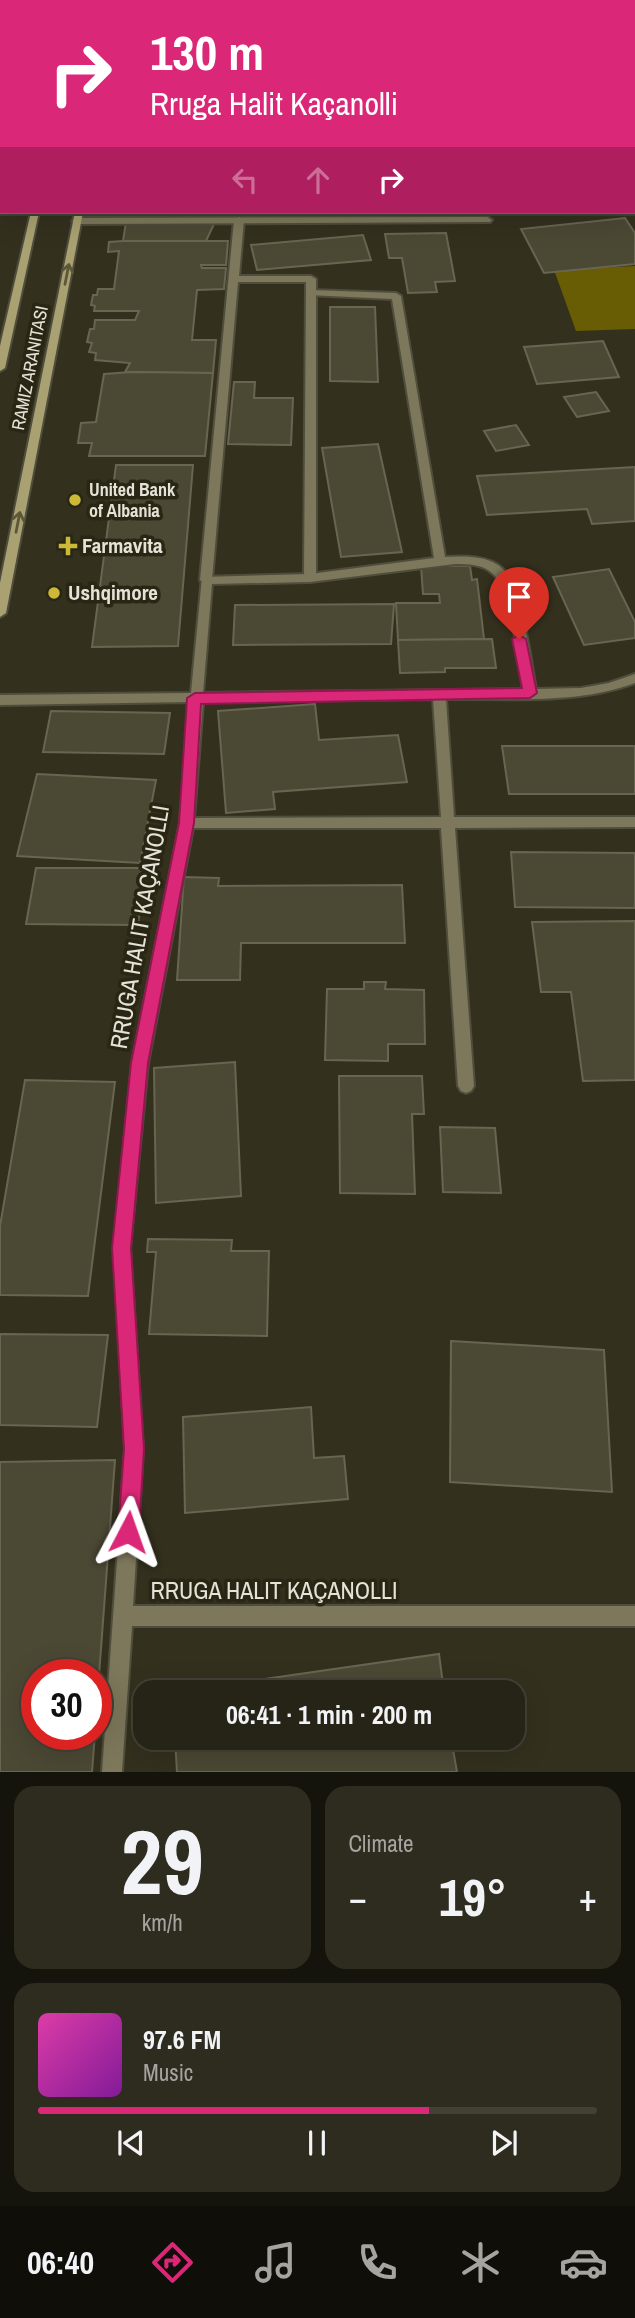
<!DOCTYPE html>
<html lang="en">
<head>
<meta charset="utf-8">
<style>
	:root { --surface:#262416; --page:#2e2c1f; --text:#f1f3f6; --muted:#a4a4a1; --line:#424135; --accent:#db2777 }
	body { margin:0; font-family:"Archivo Narrow",sans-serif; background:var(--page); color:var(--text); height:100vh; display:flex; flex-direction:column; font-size:26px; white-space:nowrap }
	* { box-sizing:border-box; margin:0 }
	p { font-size:23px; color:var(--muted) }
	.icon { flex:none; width:38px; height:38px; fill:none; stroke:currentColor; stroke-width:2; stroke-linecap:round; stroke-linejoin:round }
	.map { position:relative; height:1772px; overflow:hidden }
	.sheet { display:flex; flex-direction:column; gap:14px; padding:14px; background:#15140c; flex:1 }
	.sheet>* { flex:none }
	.guide { position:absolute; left:0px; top:0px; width:635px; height:214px; box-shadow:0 7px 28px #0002,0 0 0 2px var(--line); background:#db2777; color:#fff; overflow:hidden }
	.speed { position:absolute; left:21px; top:1659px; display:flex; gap:14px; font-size:35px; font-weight:700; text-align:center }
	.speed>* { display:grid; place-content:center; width:91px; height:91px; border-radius:50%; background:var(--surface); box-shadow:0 7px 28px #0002,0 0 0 2px var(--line); line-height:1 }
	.speed .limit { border:10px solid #d22; background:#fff; color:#111 }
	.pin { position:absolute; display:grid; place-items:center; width:60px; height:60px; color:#fff; margin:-72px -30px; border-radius:50% 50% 50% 0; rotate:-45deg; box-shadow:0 0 7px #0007 }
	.pin .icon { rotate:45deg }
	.me { position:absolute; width:77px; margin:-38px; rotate:4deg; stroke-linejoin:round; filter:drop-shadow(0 0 5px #0008) }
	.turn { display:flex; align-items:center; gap:24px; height:147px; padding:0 35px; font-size:32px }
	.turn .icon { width:91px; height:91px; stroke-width:2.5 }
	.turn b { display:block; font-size:49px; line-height:60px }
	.lanes { display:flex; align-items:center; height:66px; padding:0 35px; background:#0003; justify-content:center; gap:35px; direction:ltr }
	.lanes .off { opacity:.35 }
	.big { font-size:52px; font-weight:800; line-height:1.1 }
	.sheet .tile { flex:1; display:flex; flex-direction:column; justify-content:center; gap:10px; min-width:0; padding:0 24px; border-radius:21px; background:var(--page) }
	.sheet .dial { align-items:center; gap:0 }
	.dial b { font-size:91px; line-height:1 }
	.song { display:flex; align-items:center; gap:21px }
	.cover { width:84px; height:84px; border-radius:10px; background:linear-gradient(135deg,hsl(320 70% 55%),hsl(290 70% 35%)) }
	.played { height:7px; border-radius:4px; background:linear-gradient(90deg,var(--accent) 70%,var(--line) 70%) }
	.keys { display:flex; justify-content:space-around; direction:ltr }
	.heat { display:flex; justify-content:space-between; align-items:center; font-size:38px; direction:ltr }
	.sheet .tiles { flex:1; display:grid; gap:14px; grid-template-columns:1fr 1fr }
	.tile:last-child { grid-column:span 2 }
	.trip { position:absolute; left:133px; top:1680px; width:392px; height:70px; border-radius:21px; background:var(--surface); box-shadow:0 7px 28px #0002,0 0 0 2px var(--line); font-weight:800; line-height:70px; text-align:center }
	.dock { display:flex; height:112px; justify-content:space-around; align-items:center; background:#0f0e09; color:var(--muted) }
	.dock .icon { width:49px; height:49px }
	.dock .current { color:var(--accent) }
	.dock b { font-size:32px; color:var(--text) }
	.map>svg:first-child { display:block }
	.forest { fill:#685c04 }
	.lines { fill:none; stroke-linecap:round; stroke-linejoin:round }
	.river { fill:#7f7326; fill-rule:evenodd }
	.building { fill:#4b4834; stroke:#686551; stroke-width:2 }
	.lane-casing { stroke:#4f4d3c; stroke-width:4 }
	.street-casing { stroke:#4f4d3c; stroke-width:4 }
	.secondary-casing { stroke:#4f4d3c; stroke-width:4 }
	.lane { fill:#7d785b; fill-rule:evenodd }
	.street { fill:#7d785b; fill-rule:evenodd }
	.secondary { fill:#a9a171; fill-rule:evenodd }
	.oneway { stroke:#5c5739 }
	.route { fill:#db2777; stroke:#8e194d; stroke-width:2 }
	.poi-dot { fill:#cdb938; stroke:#292614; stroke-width:2.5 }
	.labels { text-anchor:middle; stroke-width:7; stroke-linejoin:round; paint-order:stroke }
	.far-street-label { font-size:18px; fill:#e5e3d8; stroke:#292614 }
	.far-poi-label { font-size:18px; font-weight:bold; fill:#e5e3d8; stroke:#292614; text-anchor:start }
	.poi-label { font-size:21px; font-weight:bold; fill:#e5e3d8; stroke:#292614; text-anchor:start }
	.near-street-label { font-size:24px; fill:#e5e3d8; stroke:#292614 }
</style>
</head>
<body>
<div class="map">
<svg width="635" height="1772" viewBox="0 0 635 1772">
	<rect width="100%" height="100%" fill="#33301e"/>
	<path class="forest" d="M635,266V329L576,331L554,270Z"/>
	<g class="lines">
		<g class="river">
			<path d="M527,0H569L570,2H528Z"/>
			<rect x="634" y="173" width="1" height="31"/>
		</g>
	</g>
	<g class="building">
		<path d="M625,218L635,233V264L544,273L521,229Z"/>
		<path d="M126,222H215L206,241H123Z"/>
		<path d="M446,233L455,281L435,282L437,292L408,293L402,258H389L385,234Z"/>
		<path d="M363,235L371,260L257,270L251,245Z"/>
		<path d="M123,241H228L226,265H201L202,268H226L224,289L197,290L192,340H216L213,373L125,372L130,363L95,360L96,353L89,352L92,343L87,342L90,329H94L95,320H135L139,311H94L95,306L91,305L93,295H97L98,289H114L119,251L108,252L109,242Z"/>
		<path d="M330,307H375L378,382L330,381Z"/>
		<path d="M603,341L619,377L537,384L524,347Z"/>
		<path d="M132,372L213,373L205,456H89L92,443H78L81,423L96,422L104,374Z"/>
		<path d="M234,382H255L254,398H293L291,445L228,444Z"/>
		<path d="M596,392L609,411L577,417L564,397Z"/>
		<path d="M516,425L529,445L496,451L484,431Z"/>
		<path d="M378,444L402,552L341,557L322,448Z"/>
		<path d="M116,465H193L178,646L92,647Z"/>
		<path d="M635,467V521L592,524L587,509L487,515L477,476Z"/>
		<path d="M421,566H470L472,580L477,579L484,639L398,640L396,603H440L439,594H423Z"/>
		<path d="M609,569L635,622V638L584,645L553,577Z"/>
		<path d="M394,604L391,644L233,645L235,605Z"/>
		<path d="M492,639L496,668H445V672L400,673L398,640Z"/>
		<path d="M315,704L319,740L398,735L407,782L273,792L275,809L226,813L218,711Z"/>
		<path d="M51,711L170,713L164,754L43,752Z"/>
		<path d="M502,746H635V794H509Z"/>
		<path d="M37,774L156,780L140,863L17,856Z"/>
		<path d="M511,852L635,853V908L515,907Z"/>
		<path d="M36,868H145L138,925L26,924Z"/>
		<path d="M184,877L219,878L218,886L402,885L405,943H241L240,980H177Z"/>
		<path d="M635,921V1080L583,1081L571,992H541L532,922Z"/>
		<path d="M364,982H386L385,989L424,990L425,1044H388V1061L325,1060L327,989H364Z"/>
		<path d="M235,1062L241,1196L156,1203L154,1068Z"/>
		<path d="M339,1076H422L424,1114H412L415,1194L340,1193Z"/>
		<path d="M25,1080L115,1082L88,1296L0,1295V1226Z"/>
		<path d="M440,1127L495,1128L501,1193L443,1192Z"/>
		<path d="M148,1239L232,1240L231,1251H269L267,1336L149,1334L156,1252H147Z"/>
		<path d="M0,1334L108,1335L97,1427L0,1425Z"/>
		<path d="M451,1341L604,1350L612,1492L450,1482Z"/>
		<path d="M311,1407L314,1458L344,1456L348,1499L185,1513L183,1417Z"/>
		<path d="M115,1460L96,1716V1675H37V1734H95L92,1772H0V1462Z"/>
		<path d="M439,1654L444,1692H173Z"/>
		<path d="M175,1738H451L457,1772H177Z"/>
	</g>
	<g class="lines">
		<g class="lane-casing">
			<path id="lane" d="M239,217L244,220L239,276H311L316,279V578L310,582L304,578L306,282H238L212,580L206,584L200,580L234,220Z"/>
		</g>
		<g class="street-casing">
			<g id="street">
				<rect x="0" y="99" width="2" height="4"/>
				<rect x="0" y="167" width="2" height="6"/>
				<path d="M487,217L492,220L490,222L77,224L72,221L77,218Z"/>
				<path d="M311,290L396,293L401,296L445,557C463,556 489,555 503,569C523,590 530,659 536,689L581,688L609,683L635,674V683C575,705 509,698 446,699L454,817H635V827L455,828L474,1086L471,1091L466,1093L461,1091L458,1086L441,828H193L148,1063L130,1248L143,1449L133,1606H635V1626H132L122,1772H102L125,1449L114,1248L132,1063L180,823L190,702L0,705V695L191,693L202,577L310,574L434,558L392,299L308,295L306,293ZM455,564C468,564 482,564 492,573C511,589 519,663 523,689L203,693L212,584L310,582ZM433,699L441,817L194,818L203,702Z"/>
			</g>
		</g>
		<g class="secondary-casing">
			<g id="secondary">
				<rect x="62" y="0" width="8" height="2"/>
				<rect x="101" y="0" width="8" height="2"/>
				<path d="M31,212H39L5,368L0,371V346Z"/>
				<path d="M75,212H83L6,613L0,617V583Z"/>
			</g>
		</g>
		<use href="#lane" class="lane"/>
		<use href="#street" class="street"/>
		<use href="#secondary" class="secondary"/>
	</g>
	<defs><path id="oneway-shaft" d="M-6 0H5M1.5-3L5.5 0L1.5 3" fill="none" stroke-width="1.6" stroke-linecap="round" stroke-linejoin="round" transform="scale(1.75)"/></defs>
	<g class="oneway">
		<use href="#oneway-shaft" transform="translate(67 274) rotate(-79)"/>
		<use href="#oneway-shaft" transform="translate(18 522) rotate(-79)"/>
	</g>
	<path class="route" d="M519,635L526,639L537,693L530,698L201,704L194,823L148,1063L131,1248L144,1449L139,1532L136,1540L128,1543L121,1540L118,1532L124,1449L112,1248L131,1063L179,823L187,698L195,693L522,688L512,639Z"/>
	<g class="poi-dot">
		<circle cx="75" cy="500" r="7"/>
		<path d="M64.5 535.5h7v7h7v7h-7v7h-7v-7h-7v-7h7z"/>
		<circle cx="54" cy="593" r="7"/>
	</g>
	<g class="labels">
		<g class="far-street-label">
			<text transform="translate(30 368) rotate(-79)" y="6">RAMIZ ARANITASI</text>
		</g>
		<g class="far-poi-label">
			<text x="89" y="496">United Bank<tspan x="89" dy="21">of Albania</tspan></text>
		</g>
		<g class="poi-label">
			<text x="82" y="553">Farmavita</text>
			<text x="68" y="600">Ushqimore</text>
		</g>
		<g class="near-street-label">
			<text transform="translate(140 927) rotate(-80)" y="8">RRUGA HALIT KAÇANOLLI</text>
			<text x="274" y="1599">RRUGA HALIT KAÇANOLLI</text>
		</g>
	</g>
</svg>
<div class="speed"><div class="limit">30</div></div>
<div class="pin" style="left:519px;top:639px;background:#d93025"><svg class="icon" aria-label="arrive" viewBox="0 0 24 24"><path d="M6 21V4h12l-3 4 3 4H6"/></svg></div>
<svg class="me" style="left:128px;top:1532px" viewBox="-20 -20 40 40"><path d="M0-17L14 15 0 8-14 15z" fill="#db2777" stroke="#fff" stroke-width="4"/></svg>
<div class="trip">06:41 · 1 min · 200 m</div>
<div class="guide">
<div class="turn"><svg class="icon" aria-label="right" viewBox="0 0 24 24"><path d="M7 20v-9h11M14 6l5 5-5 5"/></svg><div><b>130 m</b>Rruga Halit Kaçanolli</div></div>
<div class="lanes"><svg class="icon off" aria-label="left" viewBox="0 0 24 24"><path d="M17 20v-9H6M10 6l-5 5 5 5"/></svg><svg class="icon off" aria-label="ahead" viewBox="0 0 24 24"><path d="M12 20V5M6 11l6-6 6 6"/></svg><svg class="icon" aria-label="right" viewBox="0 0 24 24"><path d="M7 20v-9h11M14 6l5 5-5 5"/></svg></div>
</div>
</div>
<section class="sheet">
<div class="tiles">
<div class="tile dial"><b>29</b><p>km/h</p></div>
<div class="tile"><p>Climate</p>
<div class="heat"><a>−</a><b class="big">19°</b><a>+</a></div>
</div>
<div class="tile">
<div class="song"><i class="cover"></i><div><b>97.6 FM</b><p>Music</p></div></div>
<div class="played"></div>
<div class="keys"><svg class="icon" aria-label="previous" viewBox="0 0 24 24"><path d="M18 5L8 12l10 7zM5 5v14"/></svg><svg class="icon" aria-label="pause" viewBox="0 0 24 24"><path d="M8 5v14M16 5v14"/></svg><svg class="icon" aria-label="next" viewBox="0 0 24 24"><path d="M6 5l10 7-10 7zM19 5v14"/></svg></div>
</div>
</div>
</section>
<nav class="dock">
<b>06:40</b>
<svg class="icon current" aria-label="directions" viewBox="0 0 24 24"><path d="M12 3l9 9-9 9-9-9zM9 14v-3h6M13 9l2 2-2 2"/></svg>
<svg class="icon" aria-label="music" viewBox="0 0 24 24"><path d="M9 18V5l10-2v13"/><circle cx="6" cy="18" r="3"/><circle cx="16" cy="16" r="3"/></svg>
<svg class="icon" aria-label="phone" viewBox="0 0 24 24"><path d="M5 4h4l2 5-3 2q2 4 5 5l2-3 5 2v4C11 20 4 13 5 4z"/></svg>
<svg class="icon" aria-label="climate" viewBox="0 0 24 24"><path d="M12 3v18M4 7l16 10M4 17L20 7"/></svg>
<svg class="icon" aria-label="car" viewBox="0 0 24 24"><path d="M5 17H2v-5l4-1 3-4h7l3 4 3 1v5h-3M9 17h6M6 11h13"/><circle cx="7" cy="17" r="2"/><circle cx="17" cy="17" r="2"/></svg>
</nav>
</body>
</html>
